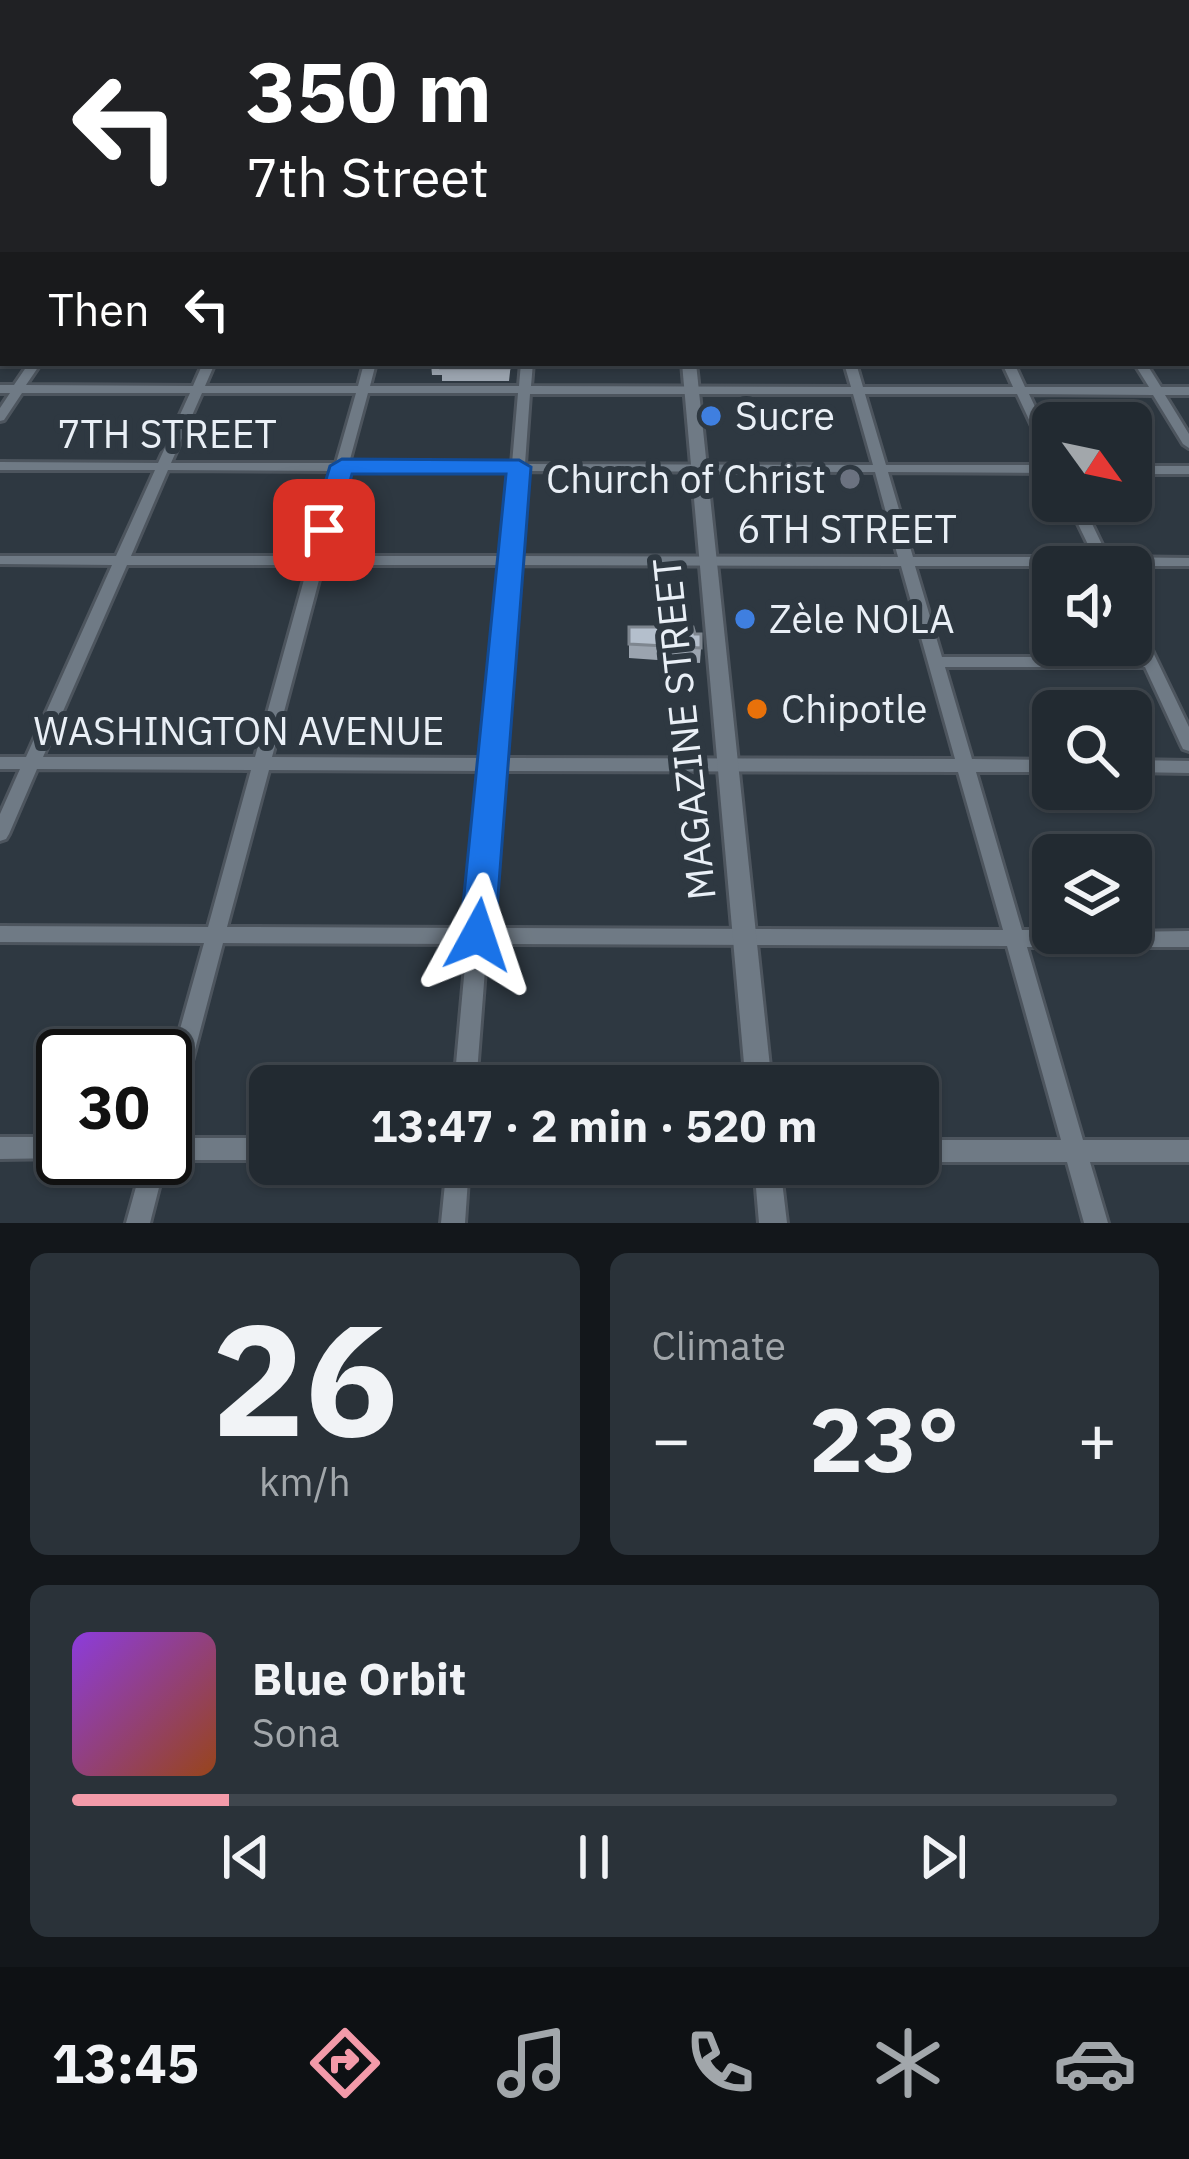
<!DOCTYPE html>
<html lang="en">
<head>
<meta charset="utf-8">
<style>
	:root { --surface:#222a31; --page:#2a3239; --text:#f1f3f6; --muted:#a2a7ab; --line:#3f464d; --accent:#f39aa9 }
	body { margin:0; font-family:"IBM Plex Sans",sans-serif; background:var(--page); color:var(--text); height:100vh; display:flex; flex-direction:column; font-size:45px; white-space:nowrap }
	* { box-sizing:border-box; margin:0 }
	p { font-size:39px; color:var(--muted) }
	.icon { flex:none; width:66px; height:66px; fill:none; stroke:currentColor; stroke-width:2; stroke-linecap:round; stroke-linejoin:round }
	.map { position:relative; height:1223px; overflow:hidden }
	.panel { display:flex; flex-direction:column; gap:30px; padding:30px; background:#13171b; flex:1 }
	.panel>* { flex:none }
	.hud { position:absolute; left:0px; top:0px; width:1191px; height:366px; box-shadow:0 3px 9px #0004,0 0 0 3px var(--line); background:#202124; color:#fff; overflow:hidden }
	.needle { width:78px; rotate:123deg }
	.buttons { position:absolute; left:1032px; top:402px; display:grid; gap:24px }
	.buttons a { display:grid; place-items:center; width:120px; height:120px; border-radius:18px; background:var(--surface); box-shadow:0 3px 9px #0004,0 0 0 3px var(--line); font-size:60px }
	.speed { position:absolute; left:36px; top:1029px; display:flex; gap:24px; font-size:60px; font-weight:700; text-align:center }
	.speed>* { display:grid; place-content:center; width:156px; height:156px; border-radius:50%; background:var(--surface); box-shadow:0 3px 9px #0004,0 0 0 3px var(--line); line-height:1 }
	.speed .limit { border:6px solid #111; border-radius:18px; background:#fff; color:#111 }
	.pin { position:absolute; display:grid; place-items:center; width:102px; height:102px; color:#fff; margin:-51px; border-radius:24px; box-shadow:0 6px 18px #0006 }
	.me { position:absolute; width:132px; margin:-66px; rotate:5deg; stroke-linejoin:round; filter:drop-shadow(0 0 9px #0008) }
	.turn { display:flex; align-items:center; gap:42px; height:252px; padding:0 48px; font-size:54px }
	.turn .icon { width:156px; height:156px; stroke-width:2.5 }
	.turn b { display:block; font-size:84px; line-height:102px }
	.then { display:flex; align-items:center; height:114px; padding:0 48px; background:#0003; gap:24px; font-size:45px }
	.big { font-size:90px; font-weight:800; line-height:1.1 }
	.panel .card { flex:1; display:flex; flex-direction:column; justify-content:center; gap:18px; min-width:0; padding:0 42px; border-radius:18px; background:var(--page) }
	.panel .dial { align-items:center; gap:0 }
	.dial b { font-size:156px; line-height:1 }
	.song { display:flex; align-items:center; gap:36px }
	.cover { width:144px; height:144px; border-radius:18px; background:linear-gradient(135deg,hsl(270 70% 55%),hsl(20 70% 35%)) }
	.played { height:12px; border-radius:6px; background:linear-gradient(90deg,var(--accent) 15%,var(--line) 15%) }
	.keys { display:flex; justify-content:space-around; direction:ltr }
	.heat { display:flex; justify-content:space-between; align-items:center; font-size:66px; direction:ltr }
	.panel .tiles { flex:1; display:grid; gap:30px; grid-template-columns:1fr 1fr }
	.card:last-child { grid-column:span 2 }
	.trip { position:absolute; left:249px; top:1065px; width:690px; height:120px; border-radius:18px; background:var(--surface); box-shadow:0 3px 9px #0004,0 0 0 3px var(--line); font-weight:800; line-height:120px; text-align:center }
	.dock { display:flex; height:192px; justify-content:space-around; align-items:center; background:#0e1114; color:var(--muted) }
	.dock .icon { width:84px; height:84px }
	.dock .selected { color:var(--accent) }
	.dock b { font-size:54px; color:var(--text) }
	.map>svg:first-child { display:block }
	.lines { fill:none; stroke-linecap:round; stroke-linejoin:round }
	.minor-casing { stroke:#4d555e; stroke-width:6 }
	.tertiary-casing { stroke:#4d555e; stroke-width:6 }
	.minor { fill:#6f7a85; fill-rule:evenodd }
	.tertiary { fill:#6f7a85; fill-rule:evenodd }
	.rail { stroke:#c2c9d1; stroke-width:3; stroke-dasharray:9 4.5; stroke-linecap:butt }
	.wall { fill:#9ba4af }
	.building { fill:#b4bfcc; stroke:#7e868f; stroke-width:3 }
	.route { fill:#1a73e8; stroke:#114b97; stroke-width:3 }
	.shop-dot { fill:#3f7fe0; stroke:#2e3841; stroke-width:4.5 }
	.worship-dot { fill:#6b7280; stroke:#2e3841; stroke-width:4.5 }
	.food-dot { fill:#e8710a; stroke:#2e3841; stroke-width:4.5 }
	.labels { text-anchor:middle; stroke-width:12; stroke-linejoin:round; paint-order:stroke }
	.poi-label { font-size:39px; fill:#e9eff6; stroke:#2e3841; text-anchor:start }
	.street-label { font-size:39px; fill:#e9eff6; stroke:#2e3841 }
</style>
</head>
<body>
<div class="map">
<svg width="1189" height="1223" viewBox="0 0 1189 1223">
	<rect width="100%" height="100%" fill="#2e3841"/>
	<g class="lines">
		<g class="minor-casing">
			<g id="minor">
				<path d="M504,0H511L508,3H501Z"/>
				<path d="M565,0H588L600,3H577Z"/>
				<path d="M685,0H692L690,3H683Z"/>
				<path d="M777,0H799L811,3H789Z"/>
				<path d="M886,0H892L890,3H884Z"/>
				<path d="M981,0H1004L1016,3H993Z"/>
				<path d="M1064,0H1082L1092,3H1074Z"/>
				<path d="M1147,0H1153L1151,3H1145Z"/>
				<rect x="1188" y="19" width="1" height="4"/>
				<rect x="1188" y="40" width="1" height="5"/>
				<rect x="1188" y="64" width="1" height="4"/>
				<rect x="1188" y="104" width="1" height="4"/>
				<rect x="0" y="220" width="3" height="6"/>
				<path d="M3,247V254L0,255V248Z"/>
				<rect x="1188" y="265" width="1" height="6"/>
				<rect x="0" y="268" width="3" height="6"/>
				<rect x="1188" y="281" width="1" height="6"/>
				<rect x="0" y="320" width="3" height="6"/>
				<rect x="1188" y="334" width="1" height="6"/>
				<path d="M29,363H41L26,385L193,386L203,363H215L205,386H358L364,363H376L370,386H519L521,363H533L531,386L851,387L844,363H856L863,387H1013L1002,363H1014L1025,387H1149L1134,363H1146L1161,387H1189V395H1165L1189,434V448L1183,444L1153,395L1029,394L1053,445V462L1047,458L1017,394H865L886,465H1053V473L888,472L913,557H1094L1067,501H1081L1108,557L1189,558V566H915L942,657H1140L1131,637V616L1136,617L1189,727V751L1183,749L1181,745L1145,667H945L972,759L1053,760V772H976L1022,930H1053V933L1189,931V947H1027L1083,1140H1189V1162H1090L1108,1223H1084L1067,1162H918V1140H1061L1007,946L487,944L476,1086H454L467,944L223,943L176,1122L173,1129L165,1132V1083L204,943L0,942V926L208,927L251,770L37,769L9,834L6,839L0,841V814L20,769H0V757H26L112,565L0,564V556H116L155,470H0V462L158,463L190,393H22L4,420L0,421V408L10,393H0V385H14ZM202,393H356L336,463H171ZM368,393H518L512,464L349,463ZM530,394H853L873,465L525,464ZM168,470L334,471L311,556H131ZM347,471H511L503,556H325ZM524,471L875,472L898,557L518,556ZM127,565H308L255,757H43ZM323,565H502L485,758L272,757ZM517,565L901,566L955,759L502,758ZM269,770L483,771L469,928L227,927ZM501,771L958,772L1003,930L488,928Z"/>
				<rect x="1131" y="466" width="58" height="8"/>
				<path d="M1131,760L1189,761V773L1131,772Z"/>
				<path d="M0,1137H63V1158H65L0,1159Z"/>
				<path d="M165,1138H270V1160H166L150,1223H126L144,1158H165Z"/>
				<path d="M447,1164H469L465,1223H441Z"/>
			</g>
		</g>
		<g class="tertiary-casing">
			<g id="tertiary">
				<path d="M786,0H794L792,3H784Z"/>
				<rect x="0" y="192" width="3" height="7"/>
				<rect x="1188" y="206" width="1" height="6"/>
				<path d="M682,363H696L772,1086H746Z"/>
				<path d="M754,1164H780L787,1223H759Z"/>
			</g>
		</g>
		<use href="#minor" class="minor"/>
		<use href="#tertiary" class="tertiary"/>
		<path class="rail" d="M334,3L340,0"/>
	</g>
	<g class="wall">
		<path d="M431,363H511L509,381H442V375H432Z"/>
		<path d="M629,627L695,634L701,648L700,663L629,658Z"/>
	</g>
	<g class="building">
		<path d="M0,109H3V123L0,125Z"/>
		<path d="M442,363H509V368H441Z"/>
		<path d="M629,627H693L695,634H701V648L629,644Z"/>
	</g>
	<path class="route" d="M342,459L519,460L531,467L495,935L490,946L478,950L465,946L460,935L506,474H352L337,530L333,535H315L311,530L330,466Z"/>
	<g class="shop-dot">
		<circle cx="711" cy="416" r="12"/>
		<circle cx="745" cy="619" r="12"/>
	</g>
	<circle class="worship-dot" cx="850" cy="479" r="12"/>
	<circle class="food-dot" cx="757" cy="709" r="12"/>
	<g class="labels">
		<g class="poi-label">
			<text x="735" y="430">Sucre</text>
			<text x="826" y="493" text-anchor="end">Church of Christ</text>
			<text x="769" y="633">Zèle NOLA</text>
			<text x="781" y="723">Chipotle</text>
		</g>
		<g class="street-label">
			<text x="167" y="448">7TH STREET</text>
			<text x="847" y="543">6TH STREET</text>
			<text transform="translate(684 729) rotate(-96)" y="14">MAGAZINE STREET</text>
			<text x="239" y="745">WASHINGTON AVENUE</text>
		</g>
	</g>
</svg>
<div class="buttons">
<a><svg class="needle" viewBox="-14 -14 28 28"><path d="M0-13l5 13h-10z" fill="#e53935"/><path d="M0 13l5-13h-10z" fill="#a2a7ab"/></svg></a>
<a><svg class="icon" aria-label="sound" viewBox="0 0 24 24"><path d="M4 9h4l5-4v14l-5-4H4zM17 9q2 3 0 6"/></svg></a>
<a><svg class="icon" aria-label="search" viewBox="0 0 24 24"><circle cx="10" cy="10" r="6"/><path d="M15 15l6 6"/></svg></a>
<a><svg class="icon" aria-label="layers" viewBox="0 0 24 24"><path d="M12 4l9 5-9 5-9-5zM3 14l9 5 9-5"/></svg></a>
</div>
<div class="speed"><div class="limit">30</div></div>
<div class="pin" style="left:324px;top:530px;background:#d93025"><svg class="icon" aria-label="arrive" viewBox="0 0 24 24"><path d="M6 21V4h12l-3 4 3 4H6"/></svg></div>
<svg class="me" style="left:478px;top:935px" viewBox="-20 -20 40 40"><path d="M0-17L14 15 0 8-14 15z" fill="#1a73e8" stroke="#fff" stroke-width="4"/></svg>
<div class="trip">13:47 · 2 min · 520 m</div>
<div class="hud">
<div class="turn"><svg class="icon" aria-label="left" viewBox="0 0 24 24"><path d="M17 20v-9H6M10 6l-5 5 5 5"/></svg><div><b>350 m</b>7th Street</div></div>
<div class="then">Then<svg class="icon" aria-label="left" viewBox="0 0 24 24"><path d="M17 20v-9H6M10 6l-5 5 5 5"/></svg></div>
</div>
</div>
<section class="panel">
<div class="tiles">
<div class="card dial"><b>26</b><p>km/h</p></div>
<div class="card"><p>Climate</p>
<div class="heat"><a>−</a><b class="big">23°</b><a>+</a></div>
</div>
<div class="card">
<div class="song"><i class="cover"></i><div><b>Blue Orbit</b><p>Sona</p></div></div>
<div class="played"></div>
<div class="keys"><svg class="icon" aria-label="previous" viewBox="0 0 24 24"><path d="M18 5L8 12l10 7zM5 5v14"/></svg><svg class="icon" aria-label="pause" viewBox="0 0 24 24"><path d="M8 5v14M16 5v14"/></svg><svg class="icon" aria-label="next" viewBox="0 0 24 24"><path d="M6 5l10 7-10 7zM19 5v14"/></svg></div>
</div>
</div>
</section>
<nav class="dock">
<b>13:45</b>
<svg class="icon selected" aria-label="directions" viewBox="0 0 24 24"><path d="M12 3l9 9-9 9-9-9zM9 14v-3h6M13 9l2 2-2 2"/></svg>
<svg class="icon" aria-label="music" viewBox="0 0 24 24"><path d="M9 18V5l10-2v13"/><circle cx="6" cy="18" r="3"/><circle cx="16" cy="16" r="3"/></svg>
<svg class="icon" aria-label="phone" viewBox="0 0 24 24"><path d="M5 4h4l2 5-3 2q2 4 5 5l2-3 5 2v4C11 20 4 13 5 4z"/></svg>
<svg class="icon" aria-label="climate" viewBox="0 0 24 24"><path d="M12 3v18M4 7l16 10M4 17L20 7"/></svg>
<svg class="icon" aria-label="car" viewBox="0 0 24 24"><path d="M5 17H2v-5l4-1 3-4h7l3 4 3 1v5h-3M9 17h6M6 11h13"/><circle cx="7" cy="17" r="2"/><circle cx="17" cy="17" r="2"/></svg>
</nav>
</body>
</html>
